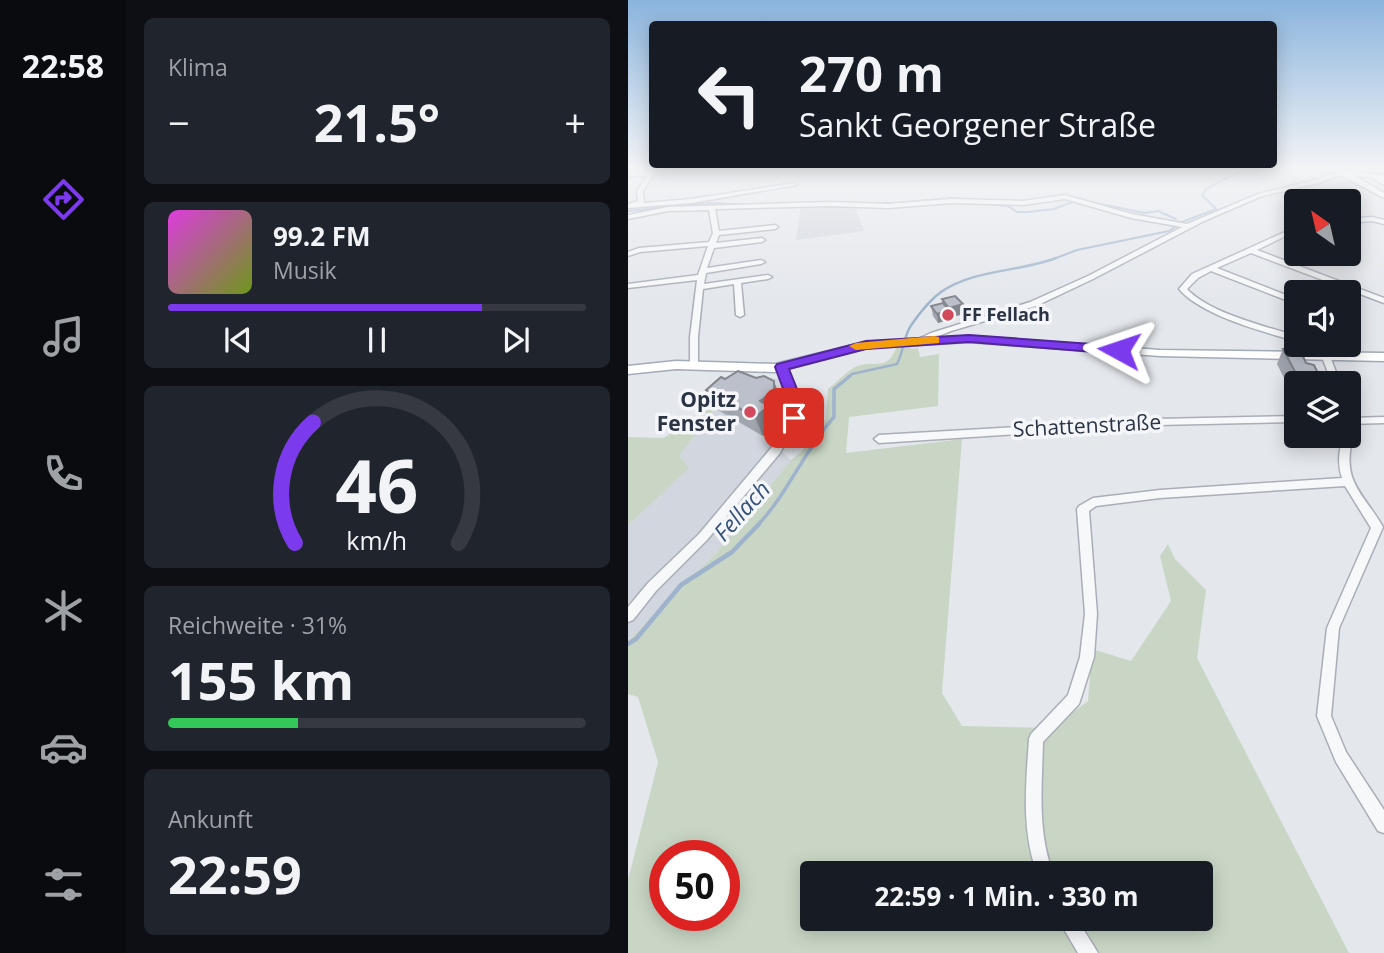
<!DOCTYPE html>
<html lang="de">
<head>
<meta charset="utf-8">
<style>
	:root { --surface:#171b24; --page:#20242c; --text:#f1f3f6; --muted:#9ea1a6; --line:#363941; --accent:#7c3aed }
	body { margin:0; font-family:"Open Sans",sans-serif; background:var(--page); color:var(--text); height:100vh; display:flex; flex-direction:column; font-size:26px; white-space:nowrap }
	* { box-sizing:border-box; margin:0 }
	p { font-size:23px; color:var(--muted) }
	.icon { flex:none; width:38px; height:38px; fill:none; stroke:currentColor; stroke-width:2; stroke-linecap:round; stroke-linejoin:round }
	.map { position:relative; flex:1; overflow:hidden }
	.side { display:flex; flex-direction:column; gap:18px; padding:18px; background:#0d0f14; width:502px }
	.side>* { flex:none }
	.hud { position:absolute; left:21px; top:21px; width:628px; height:147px; border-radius:7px; box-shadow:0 4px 18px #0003; background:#171b24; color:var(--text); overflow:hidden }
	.needle { width:46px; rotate:326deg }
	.controls { position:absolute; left:656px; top:189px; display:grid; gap:14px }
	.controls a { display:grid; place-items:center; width:77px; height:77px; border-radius:7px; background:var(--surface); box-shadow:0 4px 18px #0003; font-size:35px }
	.speed { position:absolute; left:21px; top:840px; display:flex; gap:14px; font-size:35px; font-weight:700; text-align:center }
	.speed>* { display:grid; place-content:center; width:91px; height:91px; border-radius:50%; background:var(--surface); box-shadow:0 4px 18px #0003; line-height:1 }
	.speed .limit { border:10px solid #d22; background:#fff; color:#111 }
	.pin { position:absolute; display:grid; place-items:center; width:60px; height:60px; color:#fff; margin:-30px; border-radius:14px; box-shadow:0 4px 10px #0006 }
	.me { position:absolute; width:77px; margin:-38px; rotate:275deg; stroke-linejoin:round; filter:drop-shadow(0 0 5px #0008) }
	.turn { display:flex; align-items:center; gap:24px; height:147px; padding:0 35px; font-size:32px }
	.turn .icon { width:91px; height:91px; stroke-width:2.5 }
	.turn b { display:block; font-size:49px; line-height:60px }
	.big { font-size:52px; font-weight:700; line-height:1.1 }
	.side .tile { flex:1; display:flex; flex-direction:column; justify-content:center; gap:10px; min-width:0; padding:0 24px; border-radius:10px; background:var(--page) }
	.side .dial { align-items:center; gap:0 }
	.dial svg { height:182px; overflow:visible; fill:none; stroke:var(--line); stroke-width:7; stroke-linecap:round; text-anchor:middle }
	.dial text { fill:var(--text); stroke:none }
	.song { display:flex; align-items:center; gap:21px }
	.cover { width:84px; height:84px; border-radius:10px; background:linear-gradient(135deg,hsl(300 70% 55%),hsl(80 70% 35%)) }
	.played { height:7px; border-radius:4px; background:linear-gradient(90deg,var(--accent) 75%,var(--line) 75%) }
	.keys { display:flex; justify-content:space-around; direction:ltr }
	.heat { display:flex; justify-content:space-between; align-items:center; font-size:38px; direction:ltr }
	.charge { height:10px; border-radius:5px; background:linear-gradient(90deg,#34c759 31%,var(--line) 0) }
	.trip { position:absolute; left:172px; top:861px; width:413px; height:70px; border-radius:7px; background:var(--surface); box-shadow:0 4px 18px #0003; font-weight:700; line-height:70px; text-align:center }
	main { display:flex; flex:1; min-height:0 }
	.dock { display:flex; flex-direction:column; width:126px; justify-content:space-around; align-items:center; background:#090b0e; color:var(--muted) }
	.dock .icon { width:49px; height:49px }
	.dock .on { color:var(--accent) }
	.dock b { font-size:32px; color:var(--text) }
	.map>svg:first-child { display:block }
	.built { fill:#d2d6de }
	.green { fill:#c9d6c5; fill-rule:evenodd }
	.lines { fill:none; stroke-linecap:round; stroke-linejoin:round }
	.stream-far3 { stroke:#9fb4cc; stroke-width:2 }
	.stream-far2 { stroke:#9fb4cc; stroke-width:2.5 }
	.stream-far1 { stroke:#9fb4cc; stroke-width:3.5 }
	.stream { stroke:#9fb4cc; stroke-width:4.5 }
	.minor-casing { stroke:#a9aeb7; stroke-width:3 }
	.major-casing { stroke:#a3abb8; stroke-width:3 }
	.minor { fill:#f7f8fa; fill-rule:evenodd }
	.major { fill:#fff; fill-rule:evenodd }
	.major-bridge-casing { stroke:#a3abb8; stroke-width:10; stroke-linecap:butt }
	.major-bridge { stroke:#fff; stroke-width:8 }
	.wall { fill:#a1a5ae }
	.shaded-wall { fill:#83868d }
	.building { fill:#bbc0ca; stroke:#83868d; stroke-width:2 }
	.route { fill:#7c3aed; stroke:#51269a; stroke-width:2 }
	.slow { fill:#f59e0b }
	.poi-dot { fill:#d1495b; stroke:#f4f6f9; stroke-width:2.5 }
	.labels { text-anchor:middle; stroke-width:7; stroke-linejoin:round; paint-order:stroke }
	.far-poi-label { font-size:18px; font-weight:bold; fill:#2b3445; stroke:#f4f6f9; text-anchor:start }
	.poi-label { font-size:21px; font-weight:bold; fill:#2b3445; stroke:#f4f6f9; text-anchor:end }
	.street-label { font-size:21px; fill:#2b3445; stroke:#f4f6f9 }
	.water-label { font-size:23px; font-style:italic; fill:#34527a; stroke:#f4f6f9 }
</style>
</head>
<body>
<main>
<nav class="dock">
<b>22:58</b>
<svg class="icon on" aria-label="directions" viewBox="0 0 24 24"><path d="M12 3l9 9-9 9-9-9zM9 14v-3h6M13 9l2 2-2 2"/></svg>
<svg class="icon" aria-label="music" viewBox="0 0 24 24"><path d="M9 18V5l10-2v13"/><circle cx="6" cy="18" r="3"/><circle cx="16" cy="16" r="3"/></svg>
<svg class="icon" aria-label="phone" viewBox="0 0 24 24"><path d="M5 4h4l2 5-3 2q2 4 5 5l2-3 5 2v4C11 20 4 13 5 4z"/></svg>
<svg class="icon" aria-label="climate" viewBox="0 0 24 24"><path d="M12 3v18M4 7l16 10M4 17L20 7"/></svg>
<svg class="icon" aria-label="car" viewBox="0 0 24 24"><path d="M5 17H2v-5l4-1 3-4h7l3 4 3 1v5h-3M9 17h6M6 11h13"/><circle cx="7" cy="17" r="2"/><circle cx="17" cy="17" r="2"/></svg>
<svg class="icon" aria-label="filters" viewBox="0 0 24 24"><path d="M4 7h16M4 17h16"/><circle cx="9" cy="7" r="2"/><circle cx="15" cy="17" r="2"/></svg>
</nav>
<section class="side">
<div class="tile"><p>Klima</p>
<div class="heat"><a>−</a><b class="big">21.5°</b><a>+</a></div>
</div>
<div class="tile">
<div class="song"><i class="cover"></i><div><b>99.2 FM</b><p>Musik</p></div></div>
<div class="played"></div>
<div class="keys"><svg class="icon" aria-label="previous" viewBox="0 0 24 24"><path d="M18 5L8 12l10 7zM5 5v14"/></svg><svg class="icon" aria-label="pause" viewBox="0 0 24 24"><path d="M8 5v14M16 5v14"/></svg><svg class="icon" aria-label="next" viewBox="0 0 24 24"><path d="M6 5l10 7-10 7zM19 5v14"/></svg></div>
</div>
<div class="tile dial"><svg viewBox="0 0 100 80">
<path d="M14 69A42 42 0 1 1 86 69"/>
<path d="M14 69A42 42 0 0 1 22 16" stroke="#7c3aed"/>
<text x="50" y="56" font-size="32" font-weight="700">46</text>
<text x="50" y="72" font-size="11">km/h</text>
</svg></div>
<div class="tile"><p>Reichweite · 31%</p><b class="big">155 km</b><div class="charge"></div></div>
<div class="tile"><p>Ankunft</p><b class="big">22:59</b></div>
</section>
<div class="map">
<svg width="756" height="953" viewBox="0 0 756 953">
	<rect width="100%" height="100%" fill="#e4e7ec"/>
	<g class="built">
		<path d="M208,205L227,207L236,231L168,240L173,206Z"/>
		<path d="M109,375L155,379L169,412L153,451L163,460L89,552L0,641V525L60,468L51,456L87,408L104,393Z"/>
	</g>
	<g class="green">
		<path d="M282,345L283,349L290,348L292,357L311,354L310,406L221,417L218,453L334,439L314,693L334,726L423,728L460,701L464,649L503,661L543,601L532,556L540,544L547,559L578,590L569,658L721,953H0V880L30,762L10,697L0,694V641L89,552L163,460L174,451L198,419L200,389C208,383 218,372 227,367C248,358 258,374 269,346ZM37,856H96V915H37ZM184,873H572V919H184Z"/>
		<path d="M104,393L87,408L51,456L61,468L0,525V437L36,438Z"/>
	</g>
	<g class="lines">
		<g class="stream-far3">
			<path d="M454,200L516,213L530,211L548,219"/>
			<path d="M176,203H267L324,198L348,200"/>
			<path d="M357,204L380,206L389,212H400L426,209L447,201"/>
			<path d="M0,211L81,203L127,205"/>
			<path d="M423,260L449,250L541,231L554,222L588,209L574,195L578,189L620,167"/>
		</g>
		<path class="stream-far2" d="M220,377L224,374L269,364C276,351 275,336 284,324C291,314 303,299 313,292C346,269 392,272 428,258"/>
		<path class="stream-far1" d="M129,526C160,493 176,451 206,417V389L222,376"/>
		<path class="stream" d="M0,644L8,639L53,585L104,552L131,524"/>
		<g class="minor-casing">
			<g id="minor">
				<path d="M25,167H31L15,191L16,203L63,199L154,185L166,183L169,185L63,203L0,208V204L10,201L9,191L19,176H0V172H22Z"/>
				<path d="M691,167L756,175V179L714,174L691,183L634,196L576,221L465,279L408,306L323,331L293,343H290V339L303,333L402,302L460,276L554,227L503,218L437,199L395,205L323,203L260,208L202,206L87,209L91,231L147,225L150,227L147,229L91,235L88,243L134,238L137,240L134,242L86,248L79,268L133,260L137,262L133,264L78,273L76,284L140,275L144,277L140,279L113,283L116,315L112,317L108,315L106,284L75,289L70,337V366L66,369L62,366V337L69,280L0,288V284L70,275L80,246L12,252L0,256V252L11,248L81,242L85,233L81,210L40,211L0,219V215L40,207L202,202L260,204L323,199L395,201L437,195L504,214L559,224L630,194L687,180L708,173Z"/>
				<path d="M744,217L756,220V224L744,221L721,223V219Z"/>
				<path d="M668,227V231L629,250L756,298V303L623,253L589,268L668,299V304L583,271L570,278L559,289C581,313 637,326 668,336V341C635,332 573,315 551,289L564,274Z"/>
				<path d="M680,345H691L699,348L712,383H704L692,352Z"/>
				<path d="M153,364L157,367L169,394L171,418L152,453L79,540L28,591L5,620L0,622V607L20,583L71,534L144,447L161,418L159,394L149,367Z"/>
				<path d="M668,416V422L529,425L251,443L246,439L251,435L529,419Z"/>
				<path d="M756,417V423L721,424V418Z"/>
				<path d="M721,433L725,436C713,482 734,491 755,527L711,628L703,716L718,752L756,810V833L750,831L708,762L689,716L699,628L743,528L717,486L532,498L468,506L461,511L469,614L466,657L451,704L415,742C414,787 409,831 425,873H409C393,830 398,784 401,739L403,734L440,695L452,657L457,614L449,509L451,506L465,498L532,490L714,478C709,463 711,451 715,436H721Z"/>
				<path d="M430,919H449L470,953H450Z"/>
			</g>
		</g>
		<g class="major-casing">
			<g id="major">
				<path d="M718,174H724L756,193V198L718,178Z"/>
				<path d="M747,174L756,179V185L744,178L743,176Z"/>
				<path d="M341,336L532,350L756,353V361L532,356L341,342L238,348L147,372L48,369L0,374V366L48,361L147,364L238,342Z"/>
			</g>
		</g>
		<use href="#minor" class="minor"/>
		<use href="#major" class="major"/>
		<g class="major-bridge-casing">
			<path id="major-bridge" d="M705,167L721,176"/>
		</g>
		<use href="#major-bridge" class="major-bridge"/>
	</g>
	<g class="wall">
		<path d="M314,299L335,314L322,318V319L310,323L305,316L303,306L314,303Z"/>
		<path d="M655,349L678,363L695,383H668V402L649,364Z"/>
		<path d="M128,378L153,400L154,410L145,417L149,425L135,436L88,409L78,390L97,379Z"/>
	</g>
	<g class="shaded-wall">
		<path d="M335,304V314L322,318V319L310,323L309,314L321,308Z"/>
		<path d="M146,381L153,400L154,410L145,417L149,425L135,436L127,417L132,401Z"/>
	</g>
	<g class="building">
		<path d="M327,296L335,304L321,308L314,299Z"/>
		<path d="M315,303L321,310L309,314L303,306Z"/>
		<path d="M655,349L672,350L678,363L686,365L695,383H673Z"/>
		<path d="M110,371L128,378L136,376L146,381V391L132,401L141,406L127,417L78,390L93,377L97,379Z"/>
	</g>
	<linearGradient id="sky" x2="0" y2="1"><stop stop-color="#8bb4dd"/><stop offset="0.56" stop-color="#f3f4f6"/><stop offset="1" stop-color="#f3f4f6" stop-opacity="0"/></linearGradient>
	<rect width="756" height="300" fill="url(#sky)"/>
	<path class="route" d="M341,335L491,346L497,350L491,354L341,342L238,349L161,369L171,394L173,418L166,423L158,418L157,394L147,367L149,364L238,341Z"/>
	<path class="slow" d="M306,336L311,337V343L228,350L221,346L228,343Z"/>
	<g class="poi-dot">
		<circle cx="320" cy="315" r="7"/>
		<circle cx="122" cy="412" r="7"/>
	</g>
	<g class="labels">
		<g class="far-poi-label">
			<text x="334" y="321">FF Fellach</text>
		</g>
		<g class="poi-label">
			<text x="108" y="407">Opitz<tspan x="108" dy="24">Fenster</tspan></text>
		</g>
		<g class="street-label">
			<text transform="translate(459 426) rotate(-3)" y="7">Schattenstraße</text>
		</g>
		<g class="water-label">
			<text transform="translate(114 511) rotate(-48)" y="8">Fellach</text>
		</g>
	</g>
</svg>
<div class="controls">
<a><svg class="needle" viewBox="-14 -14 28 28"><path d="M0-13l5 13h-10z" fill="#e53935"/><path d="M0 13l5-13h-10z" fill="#9ea1a6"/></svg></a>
<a><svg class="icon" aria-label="sound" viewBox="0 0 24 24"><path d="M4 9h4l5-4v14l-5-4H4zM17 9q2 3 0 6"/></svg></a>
<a><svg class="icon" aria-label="layers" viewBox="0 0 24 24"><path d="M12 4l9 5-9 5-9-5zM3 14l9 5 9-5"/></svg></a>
</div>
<div class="speed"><div class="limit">50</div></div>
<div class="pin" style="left:166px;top:418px;background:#d93025"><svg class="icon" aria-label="arrive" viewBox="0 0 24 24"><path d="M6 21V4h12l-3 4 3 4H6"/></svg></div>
<svg class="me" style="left:491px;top:350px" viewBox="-20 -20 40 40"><path d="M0-17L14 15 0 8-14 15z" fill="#7c3aed" stroke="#fff" stroke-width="4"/></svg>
<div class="trip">22:59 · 1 Min. · 330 m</div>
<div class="hud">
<div class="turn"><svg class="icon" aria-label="left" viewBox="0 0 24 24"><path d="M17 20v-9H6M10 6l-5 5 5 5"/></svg><div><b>270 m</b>Sankt Georgener Straße</div></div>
</div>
</div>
</main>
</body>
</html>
